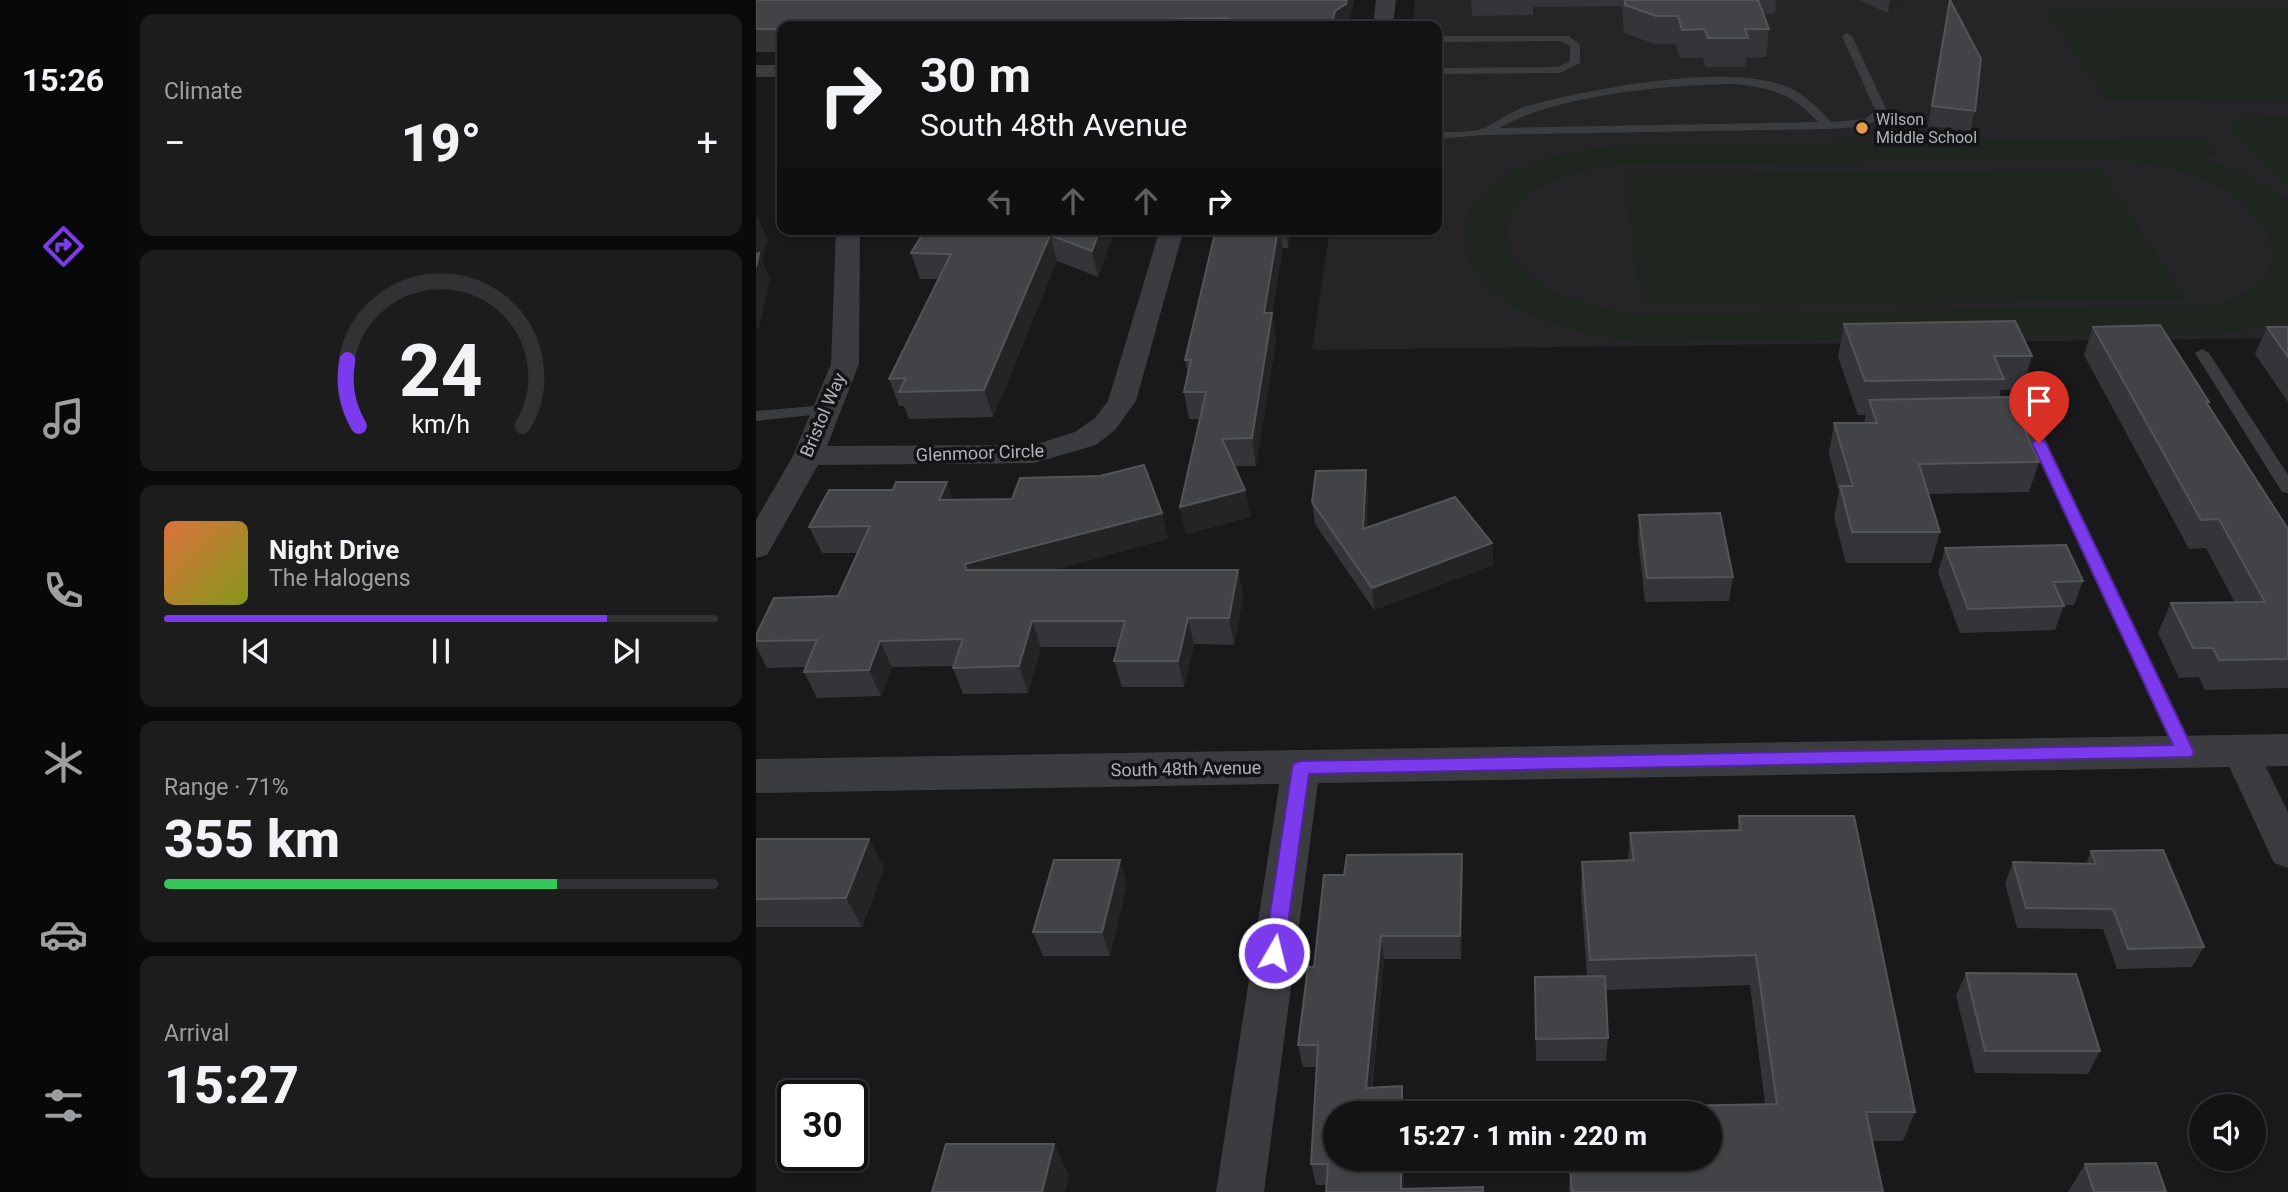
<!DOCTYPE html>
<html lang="en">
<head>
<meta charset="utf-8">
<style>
	:root { --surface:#131314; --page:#1c1c1d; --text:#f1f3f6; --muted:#9d9ea0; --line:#323234; --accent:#7c3aed }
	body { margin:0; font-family:Roboto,sans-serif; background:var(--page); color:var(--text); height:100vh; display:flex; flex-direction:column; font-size:26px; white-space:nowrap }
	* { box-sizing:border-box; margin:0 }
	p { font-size:23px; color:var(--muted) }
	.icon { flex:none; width:38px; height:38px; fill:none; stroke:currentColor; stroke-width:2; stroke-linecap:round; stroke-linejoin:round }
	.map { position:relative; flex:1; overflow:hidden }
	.details { display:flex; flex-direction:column; gap:14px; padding:14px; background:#0a0a0b; width:630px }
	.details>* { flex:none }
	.guide { position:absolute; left:21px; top:21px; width:665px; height:214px; border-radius:14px; box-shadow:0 2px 5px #0004,0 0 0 2px var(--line); background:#131314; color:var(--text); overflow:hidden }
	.tools { position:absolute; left:1433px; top:1094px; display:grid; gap:14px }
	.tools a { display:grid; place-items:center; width:77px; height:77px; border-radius:50%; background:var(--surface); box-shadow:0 2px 5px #0004,0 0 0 2px var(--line); font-size:35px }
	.speed { position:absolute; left:21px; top:1080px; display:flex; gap:14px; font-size:35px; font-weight:700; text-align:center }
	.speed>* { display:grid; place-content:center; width:91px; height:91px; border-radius:50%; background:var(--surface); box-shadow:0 2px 5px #0004,0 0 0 2px var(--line); line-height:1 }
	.speed .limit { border:4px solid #111; border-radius:10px; background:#fff; color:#111 }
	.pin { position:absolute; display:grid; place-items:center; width:60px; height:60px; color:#fff; margin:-72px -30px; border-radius:50% 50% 50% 0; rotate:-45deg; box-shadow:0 0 7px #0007 }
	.pin .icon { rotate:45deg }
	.me { position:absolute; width:77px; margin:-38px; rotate:8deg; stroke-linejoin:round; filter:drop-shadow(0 0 5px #0008) }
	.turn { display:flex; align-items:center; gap:24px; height:147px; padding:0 28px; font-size:32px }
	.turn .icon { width:91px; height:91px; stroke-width:2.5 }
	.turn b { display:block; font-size:49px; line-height:60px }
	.lanes { display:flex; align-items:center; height:66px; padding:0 28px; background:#0003; justify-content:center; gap:35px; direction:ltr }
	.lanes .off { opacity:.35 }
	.big { font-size:52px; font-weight:800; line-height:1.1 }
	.details .card { flex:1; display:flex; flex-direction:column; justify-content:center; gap:10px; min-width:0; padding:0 24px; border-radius:14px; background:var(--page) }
	.details .dial { align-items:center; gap:0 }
	.dial svg { height:182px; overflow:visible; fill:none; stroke:var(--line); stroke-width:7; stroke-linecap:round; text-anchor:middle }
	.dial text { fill:var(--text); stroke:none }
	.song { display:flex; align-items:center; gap:21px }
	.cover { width:84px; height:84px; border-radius:10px; background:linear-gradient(135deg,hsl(20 70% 55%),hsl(70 70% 35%)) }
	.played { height:7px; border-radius:4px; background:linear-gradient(90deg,var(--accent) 80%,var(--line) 80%) }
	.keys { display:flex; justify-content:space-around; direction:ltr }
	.heat { display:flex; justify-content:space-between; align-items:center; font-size:38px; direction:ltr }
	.charge { height:10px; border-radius:5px; background:linear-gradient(90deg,#34c759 71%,var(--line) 0) }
	.trip { position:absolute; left:567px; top:1101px; width:399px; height:70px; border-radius:35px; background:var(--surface); box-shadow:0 2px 5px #0004,0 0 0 2px var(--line); font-weight:800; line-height:70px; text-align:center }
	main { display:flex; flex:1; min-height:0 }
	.tabs { display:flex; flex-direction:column; width:126px; justify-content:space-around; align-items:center; background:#080808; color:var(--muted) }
	.tabs .icon { width:49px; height:49px }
	.tabs .selected { color:var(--accent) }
	.tabs b { font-size:32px; color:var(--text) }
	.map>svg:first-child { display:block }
	.built { fill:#252528 }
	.green { fill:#1f261f; fill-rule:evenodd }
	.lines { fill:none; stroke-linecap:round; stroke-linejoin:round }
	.service { fill:#3a3c3f; fill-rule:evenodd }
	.minor { fill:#3a3c3f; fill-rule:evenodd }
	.tertiary { fill:#3a3c3f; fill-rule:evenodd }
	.wall { fill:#353539 }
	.shaded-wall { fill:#242427 }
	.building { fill:#424346; stroke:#535458; stroke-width:2 }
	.route { fill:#7c3aed; stroke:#51269a; stroke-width:2 }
	.poi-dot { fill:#e29b4a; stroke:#141416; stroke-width:2.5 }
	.labels { text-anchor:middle; stroke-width:7; stroke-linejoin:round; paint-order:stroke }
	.far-poi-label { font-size:16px; fill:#adb2b9; stroke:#141416; text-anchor:start }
	.street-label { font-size:18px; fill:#adb2b9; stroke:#141416 }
</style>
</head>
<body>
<main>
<nav class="tabs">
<b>15:26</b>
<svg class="icon selected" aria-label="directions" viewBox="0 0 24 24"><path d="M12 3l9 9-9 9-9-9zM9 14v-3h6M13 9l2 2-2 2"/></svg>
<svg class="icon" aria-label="music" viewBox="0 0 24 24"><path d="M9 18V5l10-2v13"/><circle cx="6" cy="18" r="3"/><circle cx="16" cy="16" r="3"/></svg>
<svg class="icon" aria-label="phone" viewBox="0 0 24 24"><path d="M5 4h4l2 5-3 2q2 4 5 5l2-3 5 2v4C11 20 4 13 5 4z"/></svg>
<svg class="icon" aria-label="climate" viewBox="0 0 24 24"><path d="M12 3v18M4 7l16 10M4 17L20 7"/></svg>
<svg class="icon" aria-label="car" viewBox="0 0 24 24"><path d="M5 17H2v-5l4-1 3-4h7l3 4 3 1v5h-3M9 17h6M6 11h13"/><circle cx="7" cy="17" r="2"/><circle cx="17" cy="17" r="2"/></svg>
<svg class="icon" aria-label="filters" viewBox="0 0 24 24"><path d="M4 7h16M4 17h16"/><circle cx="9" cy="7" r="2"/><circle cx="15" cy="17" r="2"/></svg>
</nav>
<section class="details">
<div class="card"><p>Climate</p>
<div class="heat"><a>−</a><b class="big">19°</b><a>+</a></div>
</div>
<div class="card dial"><svg viewBox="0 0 100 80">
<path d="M14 69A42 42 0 1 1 86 69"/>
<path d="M14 69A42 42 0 0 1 9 40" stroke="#7c3aed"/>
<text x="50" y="56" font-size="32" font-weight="700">24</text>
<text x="50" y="72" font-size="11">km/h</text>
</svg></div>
<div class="card">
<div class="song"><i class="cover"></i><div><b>Night Drive</b><p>The Halogens</p></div></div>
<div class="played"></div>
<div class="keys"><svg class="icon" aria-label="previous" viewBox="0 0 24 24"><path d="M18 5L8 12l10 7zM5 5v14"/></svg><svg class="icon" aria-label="pause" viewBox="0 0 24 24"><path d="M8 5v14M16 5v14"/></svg><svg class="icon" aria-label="next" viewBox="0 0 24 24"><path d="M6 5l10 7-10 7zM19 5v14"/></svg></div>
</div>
<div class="card"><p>Range · 71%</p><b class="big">355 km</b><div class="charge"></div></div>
<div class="card"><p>Arrival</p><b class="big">15:27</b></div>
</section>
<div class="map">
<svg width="1532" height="1192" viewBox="0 0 1532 1192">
	<rect width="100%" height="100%" fill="#19191b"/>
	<path class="built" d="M659,0H1532V338L556,350L574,229H681V26H657Z"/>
	<g class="green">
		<path d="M1532,7V98L1351,100L1288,9Z"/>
		<path d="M1532,116V187L1474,130L1485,118Z"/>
		<path d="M1447,138L1462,156L1444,158L1484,172L1532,198V319L1529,321L1476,333L884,342C830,335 767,324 728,282C715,268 705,249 708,229C719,161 827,147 882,144ZM1353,159C1396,163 1438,172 1476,193C1532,238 1532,289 1453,305L883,314C849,309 815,303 785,284C769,273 753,257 752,237C749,186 821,171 859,165Z"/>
		<path d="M1346,170L1430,299L886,306L866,174Z"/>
	</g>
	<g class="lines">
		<g class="service">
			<path d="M1091,33L1096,36L1131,111C1114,130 1095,127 1072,129L728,135L681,139V133C695,131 716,133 728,128C743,121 755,111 771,106C834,89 973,61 1034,88C1050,95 1063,109 1075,122L1110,119L1119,110L1086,36ZM977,84C1016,88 1035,93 1062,122L743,128C801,95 910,85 977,84Z"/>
			<path d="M681,36H813L824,45V63L804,73L681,74V68L802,67L814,61V46L805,41L681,42Z"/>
			<path d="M1446,349L1453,353L1532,475V493L1526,492L1439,353Z"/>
			<path d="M70,405L75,407L78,410L75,413L0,421V411Z"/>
			<path d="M1241,415H1272L1280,420L1439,752L1436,757L1429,760L1422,757L1419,752L1267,425L1236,423L1233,420Z"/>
		</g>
		<g class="minor">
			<path d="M620,0H640L637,26H617Z"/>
			<rect x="0" y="65" width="26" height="12"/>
			<path d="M80,229H104L103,364L71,446L278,445L319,432L339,418L352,401L404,229H428L380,401L359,430L340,445L278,463L62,465L11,555L0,558V520L37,456L75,364Z"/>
			<path d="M1484,737L1497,741L1532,812V868L1518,863L1466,751L1471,741Z"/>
			<path d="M545,752L558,757L564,767L508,1192H460L526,767L532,757Z"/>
		</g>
		<path class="tertiary" d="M1532,734V766L0,793V759Z"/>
	</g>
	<g class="wall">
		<path d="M0,0H598L592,26H26V52H0Z"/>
		<path d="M715,0H1020L1019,13L1010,14L1009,18L1013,29L1010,57L990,58L989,67H949L947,58H924L920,44H898L868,33L866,6L777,7V15L716,16Z"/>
		<path d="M1102,0H1166L1132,13Z"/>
		<path d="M1194,0L1219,111L1214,131L1172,126Z"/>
		<path d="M170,229H359L342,277L301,261L237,417L153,419L148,406H143L133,379L182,279H164L155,253Z"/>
		<path d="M460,229H535L532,248H527L516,313L520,339L500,466H479L489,490L494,517L430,534L424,507L444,419H433L428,392L432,375L429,360Z"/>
		<path d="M1088,324L1276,356L1266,390H1245L1243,398L1283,462L1273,492L1172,494L1184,532L1175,563H1090L1078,517L1083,492L1073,454L1078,423H1108L1110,415H1102L1082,357Z"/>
		<path d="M1337,327L1453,402L1452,405L1532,529V688L1449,690L1443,677L1423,678L1402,633L1415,603H1479L1450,548L1433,549L1328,355Z"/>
		<path d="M1511,327H1532V402L1499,354Z"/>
		<path d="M191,482L197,500L406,513L412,539L295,570H482L487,596L478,645L438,644L428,687H366L358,661L362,647H285L272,693L207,694L197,668V666L136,667L125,696L61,698L48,672L50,667L11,668L0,646V635L82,596L102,553H66L53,527L137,490Z"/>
		<path d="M612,491L611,528L736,543L737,565L618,610L559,524L556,502Z"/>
		<path d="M883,515L977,577L973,601L889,602L882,539Z"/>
		<path d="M1189,548L1327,581L1318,605H1308L1299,630L1204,633L1182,573Z"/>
		<path d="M983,816L1159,1112L1147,1141H1116L1127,1192H813L814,1167L917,1164L916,1158H954V1113H918L919,1106L1009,1104L994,985L850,990L852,1038L850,1061H780L779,977L831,976L825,893L826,862L872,860L874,833L981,830Z"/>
		<path d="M0,839H113L128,868L106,927H0Z"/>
		<path d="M1335,851L1448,947L1436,967L1361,969L1347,929L1261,928L1249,883L1257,862L1330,864Z"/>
		<path d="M706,854L707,878L705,959H628L616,1088L646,1086L648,1108L570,1192L571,1185H560L555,1164L561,1067H547L542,1045L558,967L588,875Z"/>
		<path d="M371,883L354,956H287L277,932Z"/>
		<path d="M1210,973L1344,1051L1332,1074L1219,1073L1200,996Z"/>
		<path d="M1329,1164L1410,1192H1312Z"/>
	</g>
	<g class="shaded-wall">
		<path d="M591,0H598L592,26H575L579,11Z"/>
		<path d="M1134,0H1166L1132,13Z"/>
		<path d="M1,214L12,240L6,261L14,279L3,328H0V220Z"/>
		<path d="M344,229H359L342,277L336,251Z"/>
		<path d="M522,229H524L527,248L511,339L508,313Z"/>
		<path d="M530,229H535L532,248Z"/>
		<path d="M294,235L301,261L237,417L228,390Z"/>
		<path d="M516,313L520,339L500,466L496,438Z"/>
		<path d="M610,470L612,491L609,551L607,529Z"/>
		<path d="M191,482L200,508L183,500Z"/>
		<path d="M489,490L494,517L430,534L424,507Z"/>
		<path d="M406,513L412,539L218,591L210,570L209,564Z"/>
		<path d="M736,543L737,565L618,610L616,588Z"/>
		<path d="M482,570L487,596L478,645L473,618Z"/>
		<path d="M432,618L438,644L428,687L422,661Z"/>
		<path d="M276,621L285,647L272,693L263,666Z"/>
		<path d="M124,641L136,667L125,696L113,670Z"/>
		<path d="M113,839L128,868L106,927L90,898Z"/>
		<path d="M706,854L707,878L705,959L704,936Z"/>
		<path d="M364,860L371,883L354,956L346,932Z"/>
		<path d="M625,936L628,959L613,1110L610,1088Z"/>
		<path d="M646,1086L648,1108V1113H646Z"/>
		<path d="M298,1144L313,1175L309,1192H286Z"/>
		<path d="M645,1158H648V1192L645,1189Z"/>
	</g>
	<g class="building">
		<path d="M0,0H591L590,4L579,11L575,26H501L470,18L419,19L416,26H145L147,23L65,24L62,26H26V29H0Z"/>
		<path d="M869,0H1002L1013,29H989L992,38H952L949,29L926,30L922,16H900L869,5Z"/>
		<path d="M1194,0L1225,59L1219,111L1176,106Z"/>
		<path d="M170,229H344L336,251L294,235L228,390L143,392L150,378L133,379L195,254L155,253Z"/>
		<path d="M460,229H522L508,313H516L496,438L466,439L489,490L424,507L450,392H428L435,360H429Z"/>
		<path d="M3,253L0,267V254Z"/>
		<path d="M1259,321L1276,356H1238L1248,379L1109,381L1088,324Z"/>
		<path d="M1404,325L1453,402H1450L1532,529V659L1463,660L1457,648H1437L1415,603L1509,602L1463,519L1445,520L1337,327Z"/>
		<path d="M1511,327H1532V357Z"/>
		<path d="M1254,397L1283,462L1163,464L1184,532H1096L1084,486H1097L1078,423H1121L1113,400Z"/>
		<path d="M388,465L406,513L209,564L210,570H482L473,618H432L422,661H358L369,621H276L263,666L197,668L207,639L124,641L113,670L48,672L61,640L0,641V635L18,598L82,596L114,526L53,527L73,490H137L140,482H191L183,500L256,499L264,478L344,476Z"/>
		<path d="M610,470L607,529L699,497L736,543L616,588L556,502L560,471Z"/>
		<path d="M964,513L977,577L891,578L883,515Z"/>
		<path d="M1310,545L1327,581L1297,582L1308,606L1212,609L1189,548Z"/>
		<path d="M983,816H1098L1159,1112H1110L1127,1192H816L814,1167L924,1163V1158H954V1113H919V1106L1021,1104L1000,955L834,960L826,862L878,860L874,833L985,830Z"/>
		<path d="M0,839H113L90,898L0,899Z"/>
		<path d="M1407,850L1448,947L1372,949L1357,909L1270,908L1257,862L1340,864L1335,851Z"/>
		<path d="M706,854L704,936H625L610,1088L646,1086V1113H579V1158H645V1189L727,1187V1192H570L572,1164H555L562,1045H542L552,967H558L568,875H588L591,855Z"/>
		<path d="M298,860H364L346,932H277Z"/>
		<path d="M1210,973L1320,974L1344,1051H1229Z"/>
		<path d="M849,976L852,1038L780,1039L779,977Z"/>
		<path d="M190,1144H298L286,1192H176Z"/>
		<path d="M1400,1163L1410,1192H1338L1329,1164Z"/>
	</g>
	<path class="route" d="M1283,439L1290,443L1438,752L1435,757L553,774L528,953L525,959L518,962L511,959L508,953L536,768L538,763L545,761L1417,745L1276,443Z"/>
	<circle class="poi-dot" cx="1106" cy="128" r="7"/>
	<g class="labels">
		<g class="far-poi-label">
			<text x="1120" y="125">Wilson<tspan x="1120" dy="18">Middle School</tspan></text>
		</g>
		<g class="street-label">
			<text transform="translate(67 415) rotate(-67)" y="6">Bristol Way</text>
			<text transform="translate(224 453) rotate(-2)" y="6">Glenmoor Circle</text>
			<text transform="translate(430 769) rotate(-1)" y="6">South 48th Avenue</text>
		</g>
	</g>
</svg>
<div class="tools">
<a><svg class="icon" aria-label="sound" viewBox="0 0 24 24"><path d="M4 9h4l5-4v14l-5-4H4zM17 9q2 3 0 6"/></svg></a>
</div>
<div class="speed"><div class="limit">30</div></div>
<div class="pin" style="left:1283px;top:443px;background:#d93025"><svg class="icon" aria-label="arrive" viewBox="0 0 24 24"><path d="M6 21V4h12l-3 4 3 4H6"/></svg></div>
<svg class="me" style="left:518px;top:953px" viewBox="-20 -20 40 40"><circle r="17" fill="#7c3aed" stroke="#fff" stroke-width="3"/><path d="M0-11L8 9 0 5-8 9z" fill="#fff"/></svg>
<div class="trip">15:27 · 1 min · 220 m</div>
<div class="guide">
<div class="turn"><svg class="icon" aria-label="right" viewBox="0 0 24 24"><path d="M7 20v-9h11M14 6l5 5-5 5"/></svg><div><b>30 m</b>South 48th Avenue</div></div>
<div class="lanes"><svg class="icon off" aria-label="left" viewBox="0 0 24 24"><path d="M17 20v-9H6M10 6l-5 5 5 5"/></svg><svg class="icon off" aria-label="ahead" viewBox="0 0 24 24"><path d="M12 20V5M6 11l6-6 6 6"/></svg><svg class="icon off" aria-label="ahead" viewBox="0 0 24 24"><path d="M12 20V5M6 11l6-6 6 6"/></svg><svg class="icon" aria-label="right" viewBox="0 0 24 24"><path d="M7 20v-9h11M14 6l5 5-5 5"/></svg></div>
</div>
</div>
</main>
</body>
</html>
